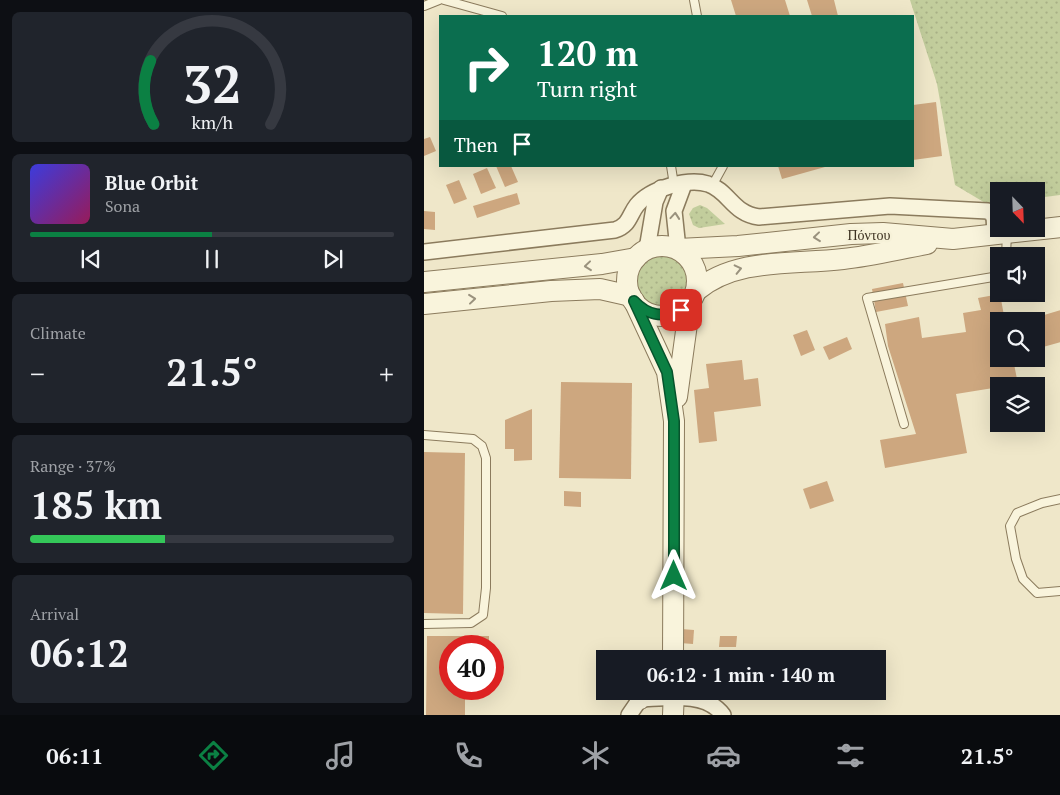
<!DOCTYPE html>
<html lang="en">
<head>
<meta charset="utf-8">
<style>
	:root { --surface:#171b24; --page:#20242c; --text:#f1f3f6; --muted:#9ea1a6; --line:#363941; --accent:#0b8043 }
	body { margin:0; font-family:"PT Serif",serif; background:var(--page); color:var(--text); height:100vh; display:flex; flex-direction:column; font-size:19px; white-space:nowrap }
	* { box-sizing:border-box; margin:0 }
	p { font-size:16px; color:var(--muted) }
	.icon { flex:none; width:28px; height:28px; fill:none; stroke:currentColor; stroke-width:2; stroke-linecap:round; stroke-linejoin:round }
	.map { position:relative; flex:1; overflow:hidden }
	.drawer { display:flex; flex-direction:column; gap:12px; padding:12px; background:#0d0f14; width:424px }
	.drawer>* { flex:none }
	.guide { position:absolute; left:15px; top:15px; width:475px; height:152px; border-radius:0px; box-shadow:0 5px 20px #0002; background:#0b6e4f; color:#fff; overflow:hidden }
	.needle { width:32px; rotate:157deg }
	.tools { position:absolute; left:566px; top:182px; display:grid; gap:10px }
	.tools a { display:grid; place-items:center; width:55px; height:55px; border-radius:0px; background:var(--surface); box-shadow:0 5px 20px #0002; font-size:25px }
	.speed { position:absolute; left:15px; top:635px; display:flex; gap:10px; font-size:25px; font-weight:700; text-align:center }
	.speed>* { display:grid; place-content:center; width:65px; height:65px; border-radius:50%; background:var(--surface); box-shadow:0 5px 20px #0002; line-height:1 }
	.speed .limit { border:8px solid #d22; background:#fff; color:#111 }
	.pin { position:absolute; display:grid; place-items:center; width:42px; height:42px; color:#fff; margin:-21px; border-radius:10px; box-shadow:0 2px 8px #0006 }
	.me { position:absolute; width:55px; margin:-28px; rotate:0deg; stroke-linejoin:round; filter:drop-shadow(0 0 4px #0008) }
	.turn { display:flex; align-items:center; gap:18px; height:105px; padding:0 15px; font-size:22px }
	.turn .icon { width:65px; height:65px; stroke-width:2.5 }
	.turn b { display:block; font-size:35px; line-height:42px }
	.then { display:flex; align-items:center; height:48px; padding:0 15px; background:#0003; gap:10px; font-size:19px }
	.big { font-size:38px; font-weight:700; line-height:1.1 }
	.drawer .widget { flex:1; display:flex; flex-direction:column; justify-content:center; gap:8px; min-width:0; padding:0 18px; border-radius:8px; background:var(--page) }
	.drawer .dial { align-items:center; gap:0 }
	.dial svg { height:130px; overflow:visible; fill:none; stroke:var(--line); stroke-width:7; stroke-linecap:round; text-anchor:middle }
	.dial text { fill:var(--text); stroke:none }
	.song { display:flex; align-items:center; gap:15px }
	.cover { width:60px; height:60px; border-radius:8px; background:linear-gradient(135deg,hsl(240 70% 55%),hsl(330 70% 35%)) }
	.played { height:5px; border-radius:2px; background:linear-gradient(90deg,var(--accent) 50%,var(--line) 50%) }
	.keys { display:flex; justify-content:space-around; direction:ltr }
	.heat { display:flex; justify-content:space-between; align-items:center; font-size:28px; direction:ltr }
	.charge { height:8px; border-radius:4px; background:linear-gradient(90deg,#34c759 37%,var(--line) 0) }
	.trip { position:absolute; left:172px; top:650px; width:290px; height:50px; border-radius:0px; background:var(--surface); box-shadow:0 5px 20px #0002; font-weight:700; line-height:50px; text-align:center }
	.tab-bar { display:flex; height:80px; justify-content:space-around; align-items:center; background:#090b0e; color:var(--muted) }
	.tab-bar .icon { width:35px; height:35px }
	.tab-bar .on { color:var(--accent) }
	.tab-bar b { font-size:22px; color:var(--text) }
	main { display:flex; flex:1; min-height:0 }
	.map>svg:first-child { display:block }
	.grass { fill:url(#grass-dots) }
	.building { fill:#cda77f }
	.lines { fill:none; stroke-linecap:round; stroke-linejoin:round }
	.service-casing { stroke:#8b7b5d; stroke-width:10 }
	.minor-casing { stroke:#8b7b5d; stroke-width:18 }
	.tertiary-casing { stroke:#8b7b5d; stroke-width:22 }
	.service { stroke:#f9f4dc; stroke-width:8 }
	.minor { stroke:#f9f4dc; stroke-width:15 }
	.tertiary { stroke:#f9f4dc; stroke-width:20 }
	.oneway { stroke:#9a927e }
	.route-casing { stroke:#07532c; stroke-width:12 }
	.route { stroke:#0b8043; stroke-width:9 }
	.labels { text-anchor:middle; stroke-width:5; stroke-linejoin:round; paint-order:stroke }
	.street-label { font-size:14px; fill:#3c3121; stroke:#f6f1d8 }
</style>
</head>
<body>
<main>
<section class="drawer">
<div class="widget dial"><svg viewBox="0 0 100 80">
<path d="M14 69A42 42 0 1 1 86 69"/>
<path d="M14 69A42 42 0 0 1 12 30" stroke="#0b8043"/>
<text x="50" y="56" font-size="32" font-weight="700">32</text>
<text x="50" y="72" font-size="11">km/h</text>
</svg></div>
<div class="widget">
<div class="song"><i class="cover"></i><div><b>Blue Orbit</b><p>Sona</p></div></div>
<div class="played"></div>
<div class="keys"><svg class="icon" aria-label="previous" viewBox="0 0 24 24"><path d="M18 5L8 12l10 7zM5 5v14"/></svg><svg class="icon" aria-label="pause" viewBox="0 0 24 24"><path d="M8 5v14M16 5v14"/></svg><svg class="icon" aria-label="next" viewBox="0 0 24 24"><path d="M6 5l10 7-10 7zM19 5v14"/></svg></div>
</div>
<div class="widget"><p>Climate</p>
<div class="heat"><a>−</a><b class="big">21.5°</b><a>+</a></div>
</div>
<div class="widget"><p>Range · 37%</p><b class="big">185 km</b><div class="charge"></div></div>
<div class="widget"><p>Arrival</p><b class="big">06:12</b></div>
</section>
<div class="map">
<svg width="637" height="715" viewBox="0 0 637 715">
	<defs>
		<pattern id="grass-dots" width="8" height="8" patternUnits="userSpaceOnUse" patternTransform="scale(1.25)"><rect width="8" height="8" fill="#c2cd9c"/><path d="M2 2h.1M6 6h.1" fill="none" stroke="#a8b086" stroke-width="1.8" stroke-linecap="round"/></pattern>
	</defs>
	<rect width="100%" height="100%" fill="#efe7c9"/>
	<g class="grass">
		<path d="M486,0H636V195L613,198L612,191H575V203L563,204L531,185L513,84Z"/>
		<path d="M276,205L283,208L301,224L275,228L269,225L265,214L269,208Z"/>
		<circle cx="238" cy="279" r="29"/>
	</g>
	<g class="building">
		<path d="M307,0H361L366,16H312Z"/>
		<path d="M383,0H410L414,16H388Z"/>
		<path d="M512,102L518,156L489,160V105Z"/>
		<path d="M6,137L12,151L0,156V139Z"/>
		<path d="M72,166H87L94,182L81,187Z"/>
		<path d="M354,166H401V167L358,179Z"/>
		<path d="M63,168L72,188L57,194L49,174Z"/>
		<path d="M35,180L43,199L30,204L22,185Z"/>
		<path d="M93,193L96,204L53,218L49,206Z"/>
		<path d="M0,211L11,212V230L0,229Z"/>
		<path d="M479,283L484,306L452,312L448,289Z"/>
		<path d="M576,294L581,321H575V359H589L594,384L532,394L543,453L461,468L456,440L492,434L464,346L461,324L495,317L498,338L542,332L539,313L557,310L554,298Z"/>
		<path d="M637,310V342L619,347L610,318Z"/>
		<path d="M383,330L391,350L377,356L369,335Z"/>
		<path d="M423,337L428,349L405,360L399,347Z"/>
		<path d="M318,360L320,380L334,378L337,406L290,412L293,441L275,443L270,390L285,388L282,364Z"/>
		<path d="M137,382L208,383L207,479L135,478Z"/>
		<path d="M108,409V460L90,461V449H81V420Z"/>
		<path d="M0,452L41,453L39,614L0,613Z"/>
		<path d="M403,481L410,501L386,509L379,489Z"/>
		<path d="M140,491L157,492V507L140,506Z"/>
		<path d="M257,629L270,630L269,644L256,643Z"/>
		<path d="M3,636H65V646H26V689H41V715H2Z"/>
		<path d="M296,636H313L312,647H295Z"/>
		<path d="M44,689L55,691V696H43Z"/>
	</g>
	<g class="lines">
		<g class="service-casing">
			<g id="service">
				<path d="M20,0L78,16"/>
				<path d="M270,0L273,16"/>
				<path d="M0,6L15,0"/>
				<path d="M247,166L250,185"/>
				<path d="M288,186L299,166"/>
				<path d="M582,256L583,233"/>
				<path d="M480,424L443,298L575,276"/>
				<path d="M0,435L49,439L58,446L62,458V588L59,615L47,623L0,624"/>
				<path d="M637,499L618,503L593,513L586,526L592,559L599,579L613,593L637,591"/>
			</g>
		</g>
		<g class="minor-casing">
			<g id="minor">
				<path d="M223,249L231,202L237,188"/>
				<path d="M254,249L250,211L260,184"/>
				<path d="M0,252L191,230C206,225 205,215 213,205C227,188 264,178 284,184C305,191 309,214 335,217L466,206L564,211L570,216L571,235"/>
				<path d="M205,715L216,699C242,698 282,691 299,715"/>
			</g>
		</g>
		<g class="tertiary-casing">
			<g id="tertiary">
				<circle cx="238" cy="281" r="35"/>
				<path d="M254,249L314,246L427,234L459,233L529,239L637,227"/>
				<path d="M0,282L178,264L212,258"/>
				<path d="M272,291C312,257 369,265 419,259C447,256 475,249 503,244"/>
				<path d="M210,301L243,372L250,421L249,659"/>
				<path d="M0,304L127,291L176,289L207,296"/>
				<path d="M253,397L266,302"/>
				<path d="M216,699L222,691"/>
				<path d="M249,715L250,691"/>
			</g>
		</g>
		<use href="#service" class="service"/>
		<use href="#minor" class="minor"/>
		<use href="#tertiary" class="tertiary"/>
	</g>
	<defs><path id="oneway-chevron" d="M-2-3.5L2.5 0L-2 3.5" fill="none" stroke-width="1.6" stroke-linecap="round" stroke-linejoin="round" transform="scale(1.25)"/></defs>
	<g class="oneway">
		<use href="#oneway-chevron" transform="translate(251 216) rotate(-85)"/>
		<use href="#oneway-chevron" transform="translate(393 237) rotate(174)"/>
		<use href="#oneway-chevron" transform="translate(164 266) rotate(174)"/>
		<use href="#oneway-chevron" transform="translate(314 269) rotate(-13)"/>
		<use href="#oneway-chevron" transform="translate(48 299) rotate(-6)"/>
	</g>
	<g class="lines">
		<g class="route-casing">
			<path id="route" d="M250,576V421L243,372L210,301C224,316 239,318 257,310"/>
		</g>
		<use href="#route" class="route"/>
	</g>
	<g class="labels">
		<g class="street-label">
			<text x="445" y="240">Πόντου</text>
		</g>
	</g>
</svg>
<div class="tools">
<a><svg class="needle" viewBox="-14 -14 28 28"><path d="M0-13l5 13h-10z" fill="#e53935"/><path d="M0 13l5-13h-10z" fill="#9ea1a6"/></svg></a>
<a><svg class="icon" aria-label="sound" viewBox="0 0 24 24"><path d="M4 9h4l5-4v14l-5-4H4zM17 9q2 3 0 6"/></svg></a>
<a><svg class="icon" aria-label="search" viewBox="0 0 24 24"><circle cx="10" cy="10" r="6"/><path d="M15 15l6 6"/></svg></a>
<a><svg class="icon" aria-label="layers" viewBox="0 0 24 24"><path d="M12 4l9 5-9 5-9-5zM3 14l9 5 9-5"/></svg></a>
</div>
<div class="speed"><div class="limit">40</div></div>
<div class="pin" style="left:257px;top:310px;background:#d93025"><svg class="icon" aria-label="arrive" viewBox="0 0 24 24"><path d="M6 21V4h12l-3 4 3 4H6"/></svg></div>
<svg class="me" style="left:250px;top:576px" viewBox="-20 -20 40 40"><path d="M0-17L14 15 0 8-14 15z" fill="#0b8043" stroke="#fff" stroke-width="4"/></svg>
<div class="trip">06:12 · 1 min · 140 m</div>
<div class="guide">
<div class="turn"><svg class="icon" aria-label="right" viewBox="0 0 24 24"><path d="M7 20v-9h11M14 6l5 5-5 5"/></svg><div><b>120 m</b>Turn right</div></div>
<div class="then">Then<svg class="icon" aria-label="arrive" viewBox="0 0 24 24"><path d="M6 21V4h12l-3 4 3 4H6"/></svg></div>
</div>
</div>
</main>
<nav class="tab-bar">
<b>06:11</b>
<svg class="icon on" aria-label="directions" viewBox="0 0 24 24"><path d="M12 3l9 9-9 9-9-9zM9 14v-3h6M13 9l2 2-2 2"/></svg>
<svg class="icon" aria-label="music" viewBox="0 0 24 24"><path d="M9 18V5l10-2v13"/><circle cx="6" cy="18" r="3"/><circle cx="16" cy="16" r="3"/></svg>
<svg class="icon" aria-label="phone" viewBox="0 0 24 24"><path d="M5 4h4l2 5-3 2q2 4 5 5l2-3 5 2v4C11 20 4 13 5 4z"/></svg>
<svg class="icon" aria-label="climate" viewBox="0 0 24 24"><path d="M12 3v18M4 7l16 10M4 17L20 7"/></svg>
<svg class="icon" aria-label="car" viewBox="0 0 24 24"><path d="M5 17H2v-5l4-1 3-4h7l3 4 3 1v5h-3M9 17h6M6 11h13"/><circle cx="7" cy="17" r="2"/><circle cx="17" cy="17" r="2"/></svg>
<svg class="icon" aria-label="filters" viewBox="0 0 24 24"><path d="M4 7h16M4 17h16"/><circle cx="9" cy="7" r="2"/><circle cx="15" cy="17" r="2"/></svg>
<b>21.5°</b>
</nav>
</body>
</html>
